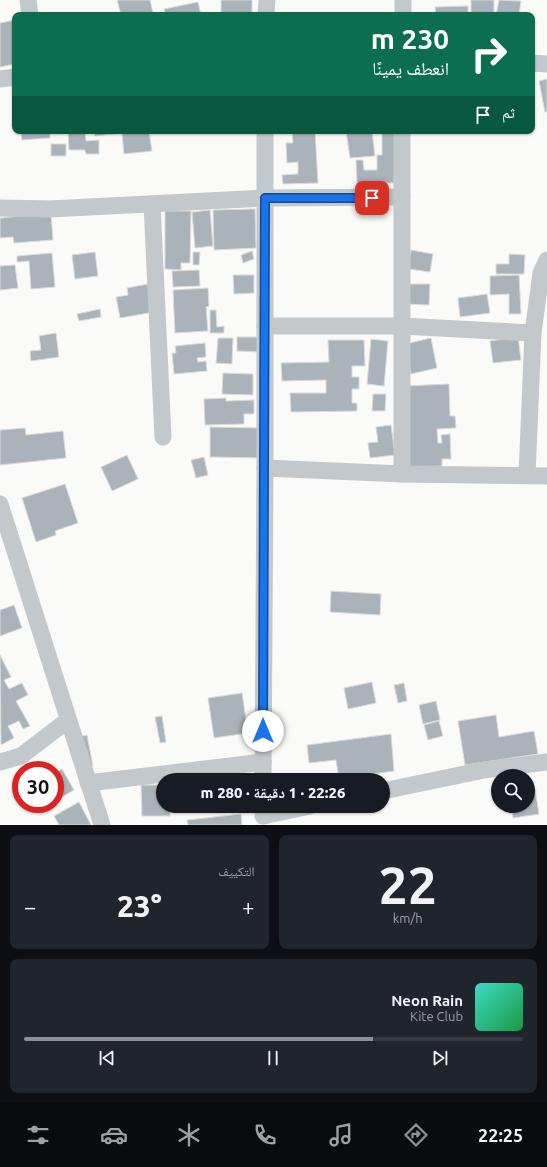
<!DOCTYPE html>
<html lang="ar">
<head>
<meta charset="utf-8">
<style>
	:root { --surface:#171b24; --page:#20242c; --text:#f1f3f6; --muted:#9ea1a6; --line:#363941; --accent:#8c9099 }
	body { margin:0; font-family:Ubuntu,"Noto Naskh Arabic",sans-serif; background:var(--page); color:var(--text); direction:rtl; height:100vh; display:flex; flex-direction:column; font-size:15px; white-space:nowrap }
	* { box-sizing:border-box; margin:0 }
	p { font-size:13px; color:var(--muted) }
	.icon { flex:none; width:22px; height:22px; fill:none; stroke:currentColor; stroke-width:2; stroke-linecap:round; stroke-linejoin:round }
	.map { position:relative; height:825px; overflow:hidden; direction:ltr }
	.panel { display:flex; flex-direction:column; gap:10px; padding:10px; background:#0d0f14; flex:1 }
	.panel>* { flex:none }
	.top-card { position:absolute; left:12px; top:12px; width:523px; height:122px; border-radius:8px; box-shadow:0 1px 3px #0004; direction:rtl; background:#0b6e4f; color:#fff; overflow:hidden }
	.buttons { position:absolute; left:491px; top:769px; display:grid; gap:8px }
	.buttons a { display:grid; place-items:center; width:44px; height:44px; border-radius:50%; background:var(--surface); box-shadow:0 1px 3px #0004; font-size:20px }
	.speed { position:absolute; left:12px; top:761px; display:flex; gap:8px; font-size:20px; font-weight:700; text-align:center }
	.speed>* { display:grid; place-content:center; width:52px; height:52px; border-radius:50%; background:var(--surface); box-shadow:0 1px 3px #0004; line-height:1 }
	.speed .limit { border:6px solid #d22; background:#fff; color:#111 }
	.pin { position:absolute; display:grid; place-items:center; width:34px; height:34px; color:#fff; margin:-17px; border-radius:8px; box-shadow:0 2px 6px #0006 }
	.me { position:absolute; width:44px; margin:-22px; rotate:0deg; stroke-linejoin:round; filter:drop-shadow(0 0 3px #0008) }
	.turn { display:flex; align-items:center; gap:14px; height:84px; padding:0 20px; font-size:18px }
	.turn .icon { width:52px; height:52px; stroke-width:2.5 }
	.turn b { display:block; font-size:28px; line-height:34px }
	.then { display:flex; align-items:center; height:38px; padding:0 20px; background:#0003; gap:8px; font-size:15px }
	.big { font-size:30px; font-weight:800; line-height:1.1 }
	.panel .card { flex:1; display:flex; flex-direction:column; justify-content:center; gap:6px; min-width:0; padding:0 14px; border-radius:8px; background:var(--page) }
	.panel .dial { align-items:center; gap:0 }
	.dial b { font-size:52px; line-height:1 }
	.song { display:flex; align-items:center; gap:12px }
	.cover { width:48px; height:48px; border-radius:6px; background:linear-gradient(135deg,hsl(170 70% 55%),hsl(140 70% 35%)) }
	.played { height:4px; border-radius:2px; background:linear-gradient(90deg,var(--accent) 70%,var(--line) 70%) }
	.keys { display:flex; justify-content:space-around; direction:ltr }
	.heat { display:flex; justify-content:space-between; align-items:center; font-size:22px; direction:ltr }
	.panel .tiles { flex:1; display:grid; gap:10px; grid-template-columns:1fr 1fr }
	.card:last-child { grid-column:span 2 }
	.trip { position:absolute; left:156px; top:773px; width:234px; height:40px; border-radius:20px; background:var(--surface); box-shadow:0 1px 3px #0004; font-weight:800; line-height:40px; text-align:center; direction:rtl }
	.dock { display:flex; height:64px; justify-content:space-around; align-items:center; background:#090b0e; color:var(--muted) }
	.dock .icon { width:28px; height:28px }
	.dock .current { color:var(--accent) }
	.dock b { font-size:18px; color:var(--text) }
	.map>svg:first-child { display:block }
	.building { fill:#aab3b9; stroke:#dcdcda }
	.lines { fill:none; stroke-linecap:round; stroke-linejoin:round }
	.minor { stroke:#c3c8cc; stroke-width:17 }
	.route-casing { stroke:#114b97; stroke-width:10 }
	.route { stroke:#1a73e8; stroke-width:7 }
</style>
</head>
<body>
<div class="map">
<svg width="547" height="825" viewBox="0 0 547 825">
	<rect width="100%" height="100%" fill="#fafaf8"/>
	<g class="building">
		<path d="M117,0H150L153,13L144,15H121Z"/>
		<rect x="221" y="0" width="31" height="15"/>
		<rect x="471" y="0" width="23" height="15"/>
		<path d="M499,0L521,1L519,15H496Z"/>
		<path d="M198,2L201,15H166L164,9Z"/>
		<path d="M468,6V15H436L435,7Z"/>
		<path d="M15,20V64L0,67V23Z"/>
		<path d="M547,79V112H545L539,81Z"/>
		<path d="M21,131H50V138L22,140Z"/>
		<path d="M68,131H85L86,141L99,140V154H86L85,150H69Z"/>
		<path d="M94,131H149L152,151L124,154L122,133L95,136Z"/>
		<path d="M292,131H315L318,183L283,184L282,175L298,174V162L287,163L286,143H293Z"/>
		<path d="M346,131H372L375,156L350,158Z"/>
		<path d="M382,131H397L398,183H357L356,160H363L364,170H377V155H382Z"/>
		<rect x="51" y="144" width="15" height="12"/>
		<path d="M255,209L256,248L214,250L213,210Z"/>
		<path d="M210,210L213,246L195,248L192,212Z"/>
		<path d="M165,211H191L190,263H181V270L165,269Z"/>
		<path d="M51,213L53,240L14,243L13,237L0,238V218Z"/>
		<path d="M411,250L433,254L430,272L408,269Z"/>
		<path d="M252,251L254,259L243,263L241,255Z"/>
		<path d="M95,252L98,276L75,279L72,255Z"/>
		<path d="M193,252H200L199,265H193Z"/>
		<path d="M52,253L55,287L31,289L29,261L17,262V256Z"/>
		<path d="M509,254L525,255L524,274H496V264H509Z"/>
		<path d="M15,265L18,288L0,290V266Z"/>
		<path d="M199,270L200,286L173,287L172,271Z"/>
		<path d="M233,275H254V293L234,294Z"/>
		<path d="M519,275L521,314H509V294L490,295V276Z"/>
		<path d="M148,284L154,312L120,318L116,297L128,295L127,288Z"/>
		<path d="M406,284H430L429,305L405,304Z"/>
		<path d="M208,288L209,306L206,307L208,331L175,333L173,290Z"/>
		<path d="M487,294L490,313L460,317L458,298Z"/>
		<path d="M100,309L101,317L79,321L77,314Z"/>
		<path d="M210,310H216L217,327L224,326V333H210Z"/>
		<path d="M56,333L59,357L31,361L30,351L41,350L39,336Z"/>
		<path d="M237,337H260V352L237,351Z"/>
		<path d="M518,337L521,360L493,363L490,341Z"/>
		<path d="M218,338H233L232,364L216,363Z"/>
		<path d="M431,338L437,368L411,374L405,344Z"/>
		<path d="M371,339L388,341L384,386L367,384Z"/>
		<path d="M328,340H364L365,366H352V377H359V389H352V403H357V411L291,412L290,393H326V380L282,381L281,363L329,362Z"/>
		<path d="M205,343L206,357L197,358L198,362L206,361L207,371L174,374L172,353H176L175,346Z"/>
		<path d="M223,373L253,374V395L222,394Z"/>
		<path d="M449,384L450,416H455L456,428L437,429L438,443H442L441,435L450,434L451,459H442V466L407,467L404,386Z"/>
		<path d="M373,394H386L385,411H372Z"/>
		<path d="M226,398V401L254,400V414H244V424L205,425L204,399Z"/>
		<path d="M391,425L395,455L370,458L368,443L378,442L376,427Z"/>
		<path d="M210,427L263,428V458L210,457Z"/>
		<path d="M25,428L26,435L63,431L66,458L0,465V430Z"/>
		<path d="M127,455L138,479L112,491L101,467Z"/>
		<path d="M204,457L208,475L196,478L191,460Z"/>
		<path d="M65,484L78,523L55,531L56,535L36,542L22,498Z"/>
		<path d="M331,591L381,594L380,615L330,612Z"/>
		<path d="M14,605L22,628L0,636V610Z"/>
		<path d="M0,655L11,677L4,680L9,689L22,683L28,695L16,701L30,726L23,729L19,721L8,726L14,738L1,745Z"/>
		<path d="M372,682L376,703L348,709L344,688Z"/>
		<path d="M404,683L407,701L398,703L394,685Z"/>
		<path d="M242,693L248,733L214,738L208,698Z"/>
		<path d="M436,701L440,720L423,724L419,705Z"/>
		<path d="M496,715L499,737L534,731L538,754L465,765L458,721Z"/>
		<path d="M162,716L166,742L160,743L155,717Z"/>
		<path d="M439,721L443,736L428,740L424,725Z"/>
		<path d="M391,734L394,771L339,779L336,760L309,763L307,745Z"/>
		<path d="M87,735L93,766L85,767L78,737Z"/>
		<path d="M62,769L74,790L55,801V773Z"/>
		<path d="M528,779H531L532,789H535L539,814L513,818L512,806H528Z"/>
		<path d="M141,785H163V806H170V816H142Z"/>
		<path d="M79,802L91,825H59L54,816Z"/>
		<path d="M241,814L242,825H188L187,820Z"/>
	</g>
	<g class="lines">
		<g class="minor">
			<path d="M28,0L30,15"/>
			<path d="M266,15L267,0"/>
			<path d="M403,15V0"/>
			<path d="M532,63L547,64"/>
			<path d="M0,79L15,77"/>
			<path d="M152,204L163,437"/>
			<path d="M0,208L50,209L265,198L402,197"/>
			<path d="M265,326H402L533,333"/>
			<path d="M265,468L402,474L547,476"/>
			<path d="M402,474V131"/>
			<path d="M527,475L533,333L541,273L547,260"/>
			<path d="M0,504L102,825"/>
			<path d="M0,762L21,756L68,720"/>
			<path d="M263,780L265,468V131"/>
			<path d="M88,783L263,762"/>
			<path d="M383,791L484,770L547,762"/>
			<path d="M263,816L310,806"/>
		</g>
	</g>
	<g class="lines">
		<g class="route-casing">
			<path id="route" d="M263,731L265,198H372"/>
		</g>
		<use href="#route" class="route"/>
	</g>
</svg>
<div class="buttons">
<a><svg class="icon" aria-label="search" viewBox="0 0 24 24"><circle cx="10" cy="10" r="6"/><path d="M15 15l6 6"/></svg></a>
</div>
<div class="speed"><div class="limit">30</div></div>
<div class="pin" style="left:372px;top:198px;background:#d93025"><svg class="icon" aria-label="arrive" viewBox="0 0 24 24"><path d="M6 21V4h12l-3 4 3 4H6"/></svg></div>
<svg class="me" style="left:263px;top:731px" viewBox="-20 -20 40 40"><circle r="19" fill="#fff"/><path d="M0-13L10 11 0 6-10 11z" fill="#1a73e8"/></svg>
<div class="trip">22:26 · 1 دقيقة · 280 m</div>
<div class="top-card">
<div class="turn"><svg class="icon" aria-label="right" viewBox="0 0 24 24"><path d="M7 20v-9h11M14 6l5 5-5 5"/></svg><div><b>230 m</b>انعطف يمينًا</div></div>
<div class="then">ثم<svg class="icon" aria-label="arrive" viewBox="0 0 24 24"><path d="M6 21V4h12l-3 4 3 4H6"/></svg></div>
</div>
</div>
<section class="panel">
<div class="tiles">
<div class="card dial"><b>22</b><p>km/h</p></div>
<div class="card"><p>التكييف</p>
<div class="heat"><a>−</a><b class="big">23°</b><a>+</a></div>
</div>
<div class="card">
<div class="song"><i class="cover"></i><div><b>Neon Rain</b><p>Kite Club</p></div></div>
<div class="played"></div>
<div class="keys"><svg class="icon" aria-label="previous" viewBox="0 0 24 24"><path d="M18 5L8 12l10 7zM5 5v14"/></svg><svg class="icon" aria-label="pause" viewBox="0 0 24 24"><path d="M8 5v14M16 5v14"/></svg><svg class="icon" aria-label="next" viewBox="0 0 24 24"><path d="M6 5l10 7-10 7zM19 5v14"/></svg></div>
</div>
</div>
</section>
<nav class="dock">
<b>22:25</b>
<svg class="icon current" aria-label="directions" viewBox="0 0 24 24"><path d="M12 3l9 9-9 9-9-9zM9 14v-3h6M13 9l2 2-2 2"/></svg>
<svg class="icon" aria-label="music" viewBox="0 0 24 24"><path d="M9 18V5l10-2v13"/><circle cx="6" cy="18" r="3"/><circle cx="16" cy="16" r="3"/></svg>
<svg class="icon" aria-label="phone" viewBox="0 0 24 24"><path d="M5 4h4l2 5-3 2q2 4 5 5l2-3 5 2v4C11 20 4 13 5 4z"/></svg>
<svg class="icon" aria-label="climate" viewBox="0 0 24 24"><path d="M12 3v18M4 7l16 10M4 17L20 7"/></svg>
<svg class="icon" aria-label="car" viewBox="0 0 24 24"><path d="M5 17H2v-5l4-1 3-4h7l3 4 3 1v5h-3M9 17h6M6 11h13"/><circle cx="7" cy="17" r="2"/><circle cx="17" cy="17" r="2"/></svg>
<svg class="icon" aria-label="filters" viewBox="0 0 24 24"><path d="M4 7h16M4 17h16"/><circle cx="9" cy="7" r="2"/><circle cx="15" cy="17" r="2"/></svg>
</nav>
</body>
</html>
